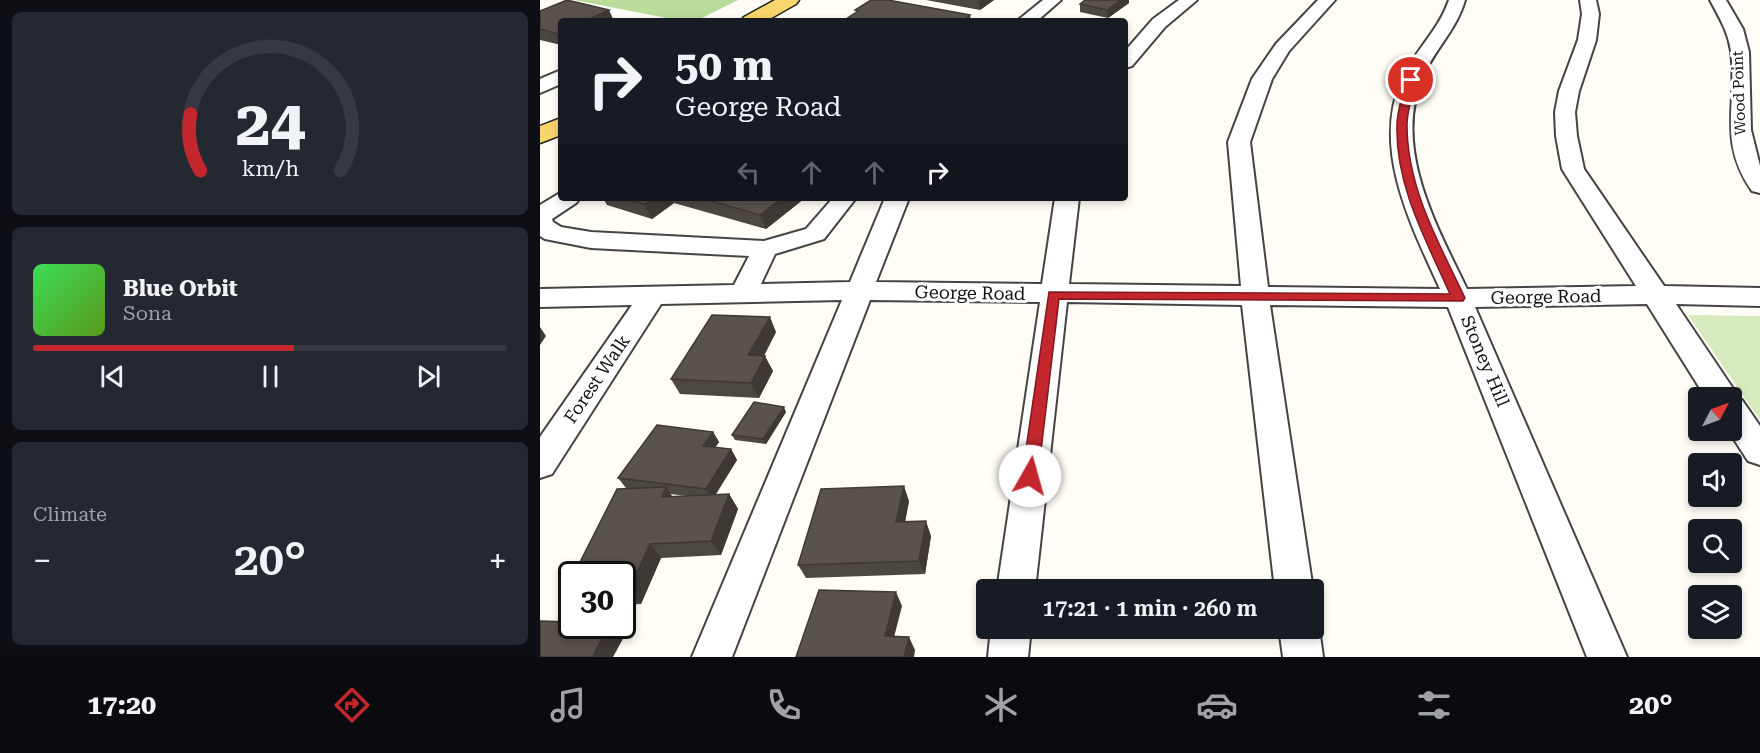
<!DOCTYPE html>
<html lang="en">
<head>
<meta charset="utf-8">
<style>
	:root { --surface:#171b24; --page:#242831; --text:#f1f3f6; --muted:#9ea1a6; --line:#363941; --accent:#c4262e }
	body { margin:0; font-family:"Roboto Serif",serif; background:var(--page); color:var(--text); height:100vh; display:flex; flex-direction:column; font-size:22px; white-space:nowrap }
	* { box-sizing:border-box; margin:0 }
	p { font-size:20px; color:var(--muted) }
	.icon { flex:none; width:33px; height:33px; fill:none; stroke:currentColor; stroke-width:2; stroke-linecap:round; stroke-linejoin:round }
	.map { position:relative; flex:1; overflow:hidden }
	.panel { display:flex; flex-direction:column; gap:12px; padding:12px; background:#0d0f14; width:540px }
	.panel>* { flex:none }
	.guide { position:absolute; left:18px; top:18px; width:570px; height:183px; border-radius:6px; box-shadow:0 3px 9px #0003; background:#171b24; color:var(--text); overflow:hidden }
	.needle { width:39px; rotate:49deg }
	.buttons { position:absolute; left:1148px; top:387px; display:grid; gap:12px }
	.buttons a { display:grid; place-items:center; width:54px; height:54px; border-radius:6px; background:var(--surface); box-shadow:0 3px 9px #0003; font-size:30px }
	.speed { position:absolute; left:18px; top:561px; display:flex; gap:12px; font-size:30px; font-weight:700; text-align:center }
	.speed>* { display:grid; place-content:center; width:78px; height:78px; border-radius:50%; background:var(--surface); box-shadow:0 3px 9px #0003; line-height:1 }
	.speed .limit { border:3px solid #111; border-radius:9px; background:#fff; color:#111 }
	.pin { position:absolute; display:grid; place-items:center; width:51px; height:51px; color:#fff; margin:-26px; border:3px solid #fff; border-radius:50%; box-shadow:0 2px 6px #0007 }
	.me { position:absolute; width:66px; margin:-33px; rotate:7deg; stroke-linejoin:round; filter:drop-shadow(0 0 4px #0008) }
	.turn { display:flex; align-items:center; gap:21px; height:126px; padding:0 18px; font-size:27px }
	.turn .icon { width:78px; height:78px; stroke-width:2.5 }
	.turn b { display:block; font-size:42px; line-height:51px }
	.lanes { display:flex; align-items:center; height:57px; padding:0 18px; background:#0003; justify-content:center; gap:30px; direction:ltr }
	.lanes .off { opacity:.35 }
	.big { font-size:45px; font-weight:600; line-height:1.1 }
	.panel .widget { flex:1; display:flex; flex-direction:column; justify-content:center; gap:9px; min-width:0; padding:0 21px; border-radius:9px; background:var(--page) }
	.panel .dial { align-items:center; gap:0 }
	.dial svg { height:156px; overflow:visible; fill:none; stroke:var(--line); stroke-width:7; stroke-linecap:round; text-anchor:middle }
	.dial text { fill:var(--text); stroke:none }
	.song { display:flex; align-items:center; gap:18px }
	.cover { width:72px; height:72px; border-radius:9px; background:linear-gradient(135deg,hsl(130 70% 55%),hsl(90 70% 35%)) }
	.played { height:6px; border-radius:3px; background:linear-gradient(90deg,var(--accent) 55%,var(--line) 55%) }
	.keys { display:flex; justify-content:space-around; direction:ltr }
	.heat { display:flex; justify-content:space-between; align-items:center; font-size:33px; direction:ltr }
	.trip { position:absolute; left:436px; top:579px; width:348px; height:60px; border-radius:6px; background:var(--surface); box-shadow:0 3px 9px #0003; font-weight:600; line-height:60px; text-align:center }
	.dock { display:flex; height:96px; justify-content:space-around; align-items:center; background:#090b0e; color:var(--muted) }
	.dock .icon { width:42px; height:42px }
	.dock .on { color:var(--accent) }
	.dock b { font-size:27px; color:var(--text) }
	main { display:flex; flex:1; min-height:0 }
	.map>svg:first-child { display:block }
	.green { fill:#d5ebbd }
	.forest { fill:#b9dc9c }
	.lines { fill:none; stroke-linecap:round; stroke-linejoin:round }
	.minor-casing { stroke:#444; stroke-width:4 }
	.major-casing { stroke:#222; stroke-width:3 }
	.minor { fill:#fff; fill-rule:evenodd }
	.major { fill:#f9d66b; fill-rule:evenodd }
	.wall { fill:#4d4742; fill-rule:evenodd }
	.shaded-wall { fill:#3f3936 }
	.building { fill:#5a524d; stroke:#3f3936; stroke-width:1.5 }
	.route { fill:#c4262e; stroke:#7f191e; stroke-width:1.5 }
	.labels { text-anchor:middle; stroke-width:6; stroke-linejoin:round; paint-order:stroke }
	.far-street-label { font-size:15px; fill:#111; stroke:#fff }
	.street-label { font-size:18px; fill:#111; stroke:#fff }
</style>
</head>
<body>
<main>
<section class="panel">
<div class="widget dial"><svg viewBox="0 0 100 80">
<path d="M14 69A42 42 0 1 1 86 69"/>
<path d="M14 69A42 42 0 0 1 9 40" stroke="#c4262e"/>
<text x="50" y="56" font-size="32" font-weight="700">24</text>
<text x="50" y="72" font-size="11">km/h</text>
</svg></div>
<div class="widget">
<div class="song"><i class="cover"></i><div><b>Blue Orbit</b><p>Sona</p></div></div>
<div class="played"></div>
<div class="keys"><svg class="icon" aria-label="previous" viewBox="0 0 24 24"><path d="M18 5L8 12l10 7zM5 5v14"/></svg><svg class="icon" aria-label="pause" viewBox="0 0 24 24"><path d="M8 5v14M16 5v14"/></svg><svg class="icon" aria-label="next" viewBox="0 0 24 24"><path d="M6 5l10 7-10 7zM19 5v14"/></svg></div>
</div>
<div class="widget"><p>Climate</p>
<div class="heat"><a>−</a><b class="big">20°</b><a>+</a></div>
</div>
</section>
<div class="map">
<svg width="1220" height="657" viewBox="0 0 1220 657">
	<rect width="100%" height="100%" fill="#fffdf5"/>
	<path class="green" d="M1148,315L1220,316V420Z"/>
	<path class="forest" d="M34,0H198L156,21H142Z"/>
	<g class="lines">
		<g class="minor-casing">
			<g id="minor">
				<path d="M503,0H521L497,21H477Z"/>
				<path d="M639,0H657L625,27L592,66L585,68V51L613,19Z"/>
				<path d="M778,0H795L749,51L732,79L710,142L728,287L900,289C871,225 831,148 862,79C875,50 899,30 909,0H925C917,29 895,49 883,76C852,147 896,225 927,289L1096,286L1022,169L1016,136L1015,112L1019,91L1038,40L1042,14L1040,0H1056L1059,14L1056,40L1039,91L1035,112L1037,136L1044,169L1124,286L1220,288V306L1136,304L1194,390L1198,399L1202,400L1220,426V465L1208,461L1188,430H1191V398H1166L1107,304L935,307L1087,657H1047L908,307L730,305L773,590H735L702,305L527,302L495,590H457L500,302L330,300L192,657H152L302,300L121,304L12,474L0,478V437L92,305L0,307V289L194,285L209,256L51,248L5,239L0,236V205L20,193L21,198H40L36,203L12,219L13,222L21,227L51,232L224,241L266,229L293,198H316L284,239L235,254L221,284L310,282L345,198H369L336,282L502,284L515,198H539L529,284L701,286L688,142L712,79L736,44Z"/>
				<path d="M1170,0H1186L1203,29L1209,52L1211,130L1220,166V193L1212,191C1177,141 1198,104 1191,51C1188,31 1179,17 1170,0Z"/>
				<path d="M21,70V84L0,93V79Z"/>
				<path d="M774,617L779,628L783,657H743L739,628H774Z"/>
				<path d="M451,628H491L488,657H448Z"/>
			</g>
		</g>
		<g class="major-casing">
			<g id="major">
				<path d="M235,0H259L256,4L226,21H201L204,17Z"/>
				<path d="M21,118V135L0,143V126Z"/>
			</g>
		</g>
		<use href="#minor" class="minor"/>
		<use href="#major" class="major"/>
	</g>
	<g class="wall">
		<path d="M386,0H454L440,10Z"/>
		<path d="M545,0H589V3L568,18L540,12V4Z"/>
		<path d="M0,11L21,21V45L0,40Z"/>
		<path d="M63,198H265L226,229L134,203L112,219L67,205Z"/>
		<path d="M236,332L224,356L233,371L219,398L140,394L131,379Z"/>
		<path d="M246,412L226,444L195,440L192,435Z"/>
		<path d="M173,432L179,442L175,447L191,449L197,460L175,495L189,494L198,509L181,555L121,558L101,604L82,605V574L90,489L86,488L78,478ZM130,494L148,496H132Z"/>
		<path d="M369,501L365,522L391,536L385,574L266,578L258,565Z"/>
		<path d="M32,579V600L24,593Z"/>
	</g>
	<g class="shaded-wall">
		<path d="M441,0H454L440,10L439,1Z"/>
		<path d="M581,0H589V3L568,18L567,10Z"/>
		<path d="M69,10L74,21H48L47,20Z"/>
		<path d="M430,15L431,21H422Z"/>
		<path d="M113,198H132L134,203L112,219L104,204Z"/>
		<path d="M242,198H265L226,229L220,215Z"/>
		<path d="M230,317L236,332L216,370L208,355Z"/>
		<path d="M0,327L6,336L0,345Z"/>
		<path d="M225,356L233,371L219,398L211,383Z"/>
		<path d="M244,407L246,412L226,444L223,439Z"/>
		<path d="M173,432L179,442L169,457L163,446Z"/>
		<path d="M191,449L197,460L173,499L166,489Z"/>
		<path d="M364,486L369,501L362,537L356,522Z"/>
		<path d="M126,487L136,502L122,497Z"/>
		<path d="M189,494L198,509L181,555L171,541Z"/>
		<path d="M386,521L391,536L385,574L379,561Z"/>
		<path d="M110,544L121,558L101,604L88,591Z"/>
		<path d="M356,592L362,606L351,649L345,636Z"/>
		<path d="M69,626H73L84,637L73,657H52Z"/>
		<path d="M369,637L375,650L374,657H364Z"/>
	</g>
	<g class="building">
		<path d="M27,0L69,10L47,20L52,21H21V35L0,29V11Z"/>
		<path d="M331,0H348L430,15L422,21H303L318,11L315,10Z"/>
		<path d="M545,0H581L567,10L540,4Z"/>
		<path d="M83,198H113L104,204Z"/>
		<path d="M161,198H242L220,215Z"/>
		<path d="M172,315L230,317L208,355L225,356L211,383L131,379Z"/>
		<path d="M214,402L244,407L223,439L192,435Z"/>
		<path d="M117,425L173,432L163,446L191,449L166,489L78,478Z"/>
		<path d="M364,486L356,522L386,521L379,561L258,565L281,489Z"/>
		<path d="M126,487L122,497L189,494L171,541L110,544L88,591H82V574H34L77,489Z"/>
		<path d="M32,579V593H24Z"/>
		<path d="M279,590L356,592L345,636L369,637L364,657H256Z"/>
		<path d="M0,621L32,622V626H69L52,657H0Z"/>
	</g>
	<path class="route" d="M871,77L876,80C873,94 867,110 867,125C867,188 899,243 925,298L923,301L519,299L498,476L496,481L490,483L485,481L482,476L509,292L910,294C886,240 855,185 857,125C857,110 863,94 867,80Z"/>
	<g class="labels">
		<g class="far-street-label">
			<text transform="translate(1199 93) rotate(-92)" y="5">Wood Point</text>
		</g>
		<g class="street-label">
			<text transform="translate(430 293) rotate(1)" y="6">George Road</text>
			<text transform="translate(1006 297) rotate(-1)" y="6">George Road</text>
			<text transform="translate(945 361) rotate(67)" y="6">Stoney Hill</text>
			<text transform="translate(57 379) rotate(-56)" y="6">Forest Walk</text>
		</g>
	</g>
</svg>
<div class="buttons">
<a><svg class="needle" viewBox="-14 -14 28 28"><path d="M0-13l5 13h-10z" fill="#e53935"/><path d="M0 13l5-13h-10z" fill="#9ea1a6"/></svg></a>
<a><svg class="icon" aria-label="sound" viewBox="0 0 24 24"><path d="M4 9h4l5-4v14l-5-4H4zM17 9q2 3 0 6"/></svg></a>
<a><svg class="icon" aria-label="search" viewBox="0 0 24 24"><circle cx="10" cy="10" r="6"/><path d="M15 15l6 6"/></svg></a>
<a><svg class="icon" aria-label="layers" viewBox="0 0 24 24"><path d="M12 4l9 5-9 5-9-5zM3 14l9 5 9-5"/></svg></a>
</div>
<div class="speed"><div class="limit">30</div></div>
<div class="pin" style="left:871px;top:80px;background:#d93025"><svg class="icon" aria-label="arrive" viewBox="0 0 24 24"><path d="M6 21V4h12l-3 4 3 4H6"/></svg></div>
<svg class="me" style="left:490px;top:476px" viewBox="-20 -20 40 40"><circle r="19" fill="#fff"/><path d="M0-13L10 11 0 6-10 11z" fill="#c4262e"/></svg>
<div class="trip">17:21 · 1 min · 260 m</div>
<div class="guide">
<div class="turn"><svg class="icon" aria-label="right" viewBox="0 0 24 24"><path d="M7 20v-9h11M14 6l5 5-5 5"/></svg><div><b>50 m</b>George Road</div></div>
<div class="lanes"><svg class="icon off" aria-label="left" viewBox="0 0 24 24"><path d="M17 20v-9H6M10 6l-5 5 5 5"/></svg><svg class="icon off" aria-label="ahead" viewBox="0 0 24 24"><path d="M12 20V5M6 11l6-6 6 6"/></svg><svg class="icon off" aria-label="ahead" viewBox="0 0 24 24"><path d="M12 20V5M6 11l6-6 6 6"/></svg><svg class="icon" aria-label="right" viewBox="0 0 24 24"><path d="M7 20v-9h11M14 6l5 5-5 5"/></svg></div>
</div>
</div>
</main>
<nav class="dock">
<b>17:20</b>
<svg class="icon on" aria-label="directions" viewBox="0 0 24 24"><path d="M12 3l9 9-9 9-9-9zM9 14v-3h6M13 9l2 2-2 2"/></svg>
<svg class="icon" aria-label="music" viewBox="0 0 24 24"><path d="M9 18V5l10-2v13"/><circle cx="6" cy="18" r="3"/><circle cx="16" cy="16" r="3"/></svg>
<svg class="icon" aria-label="phone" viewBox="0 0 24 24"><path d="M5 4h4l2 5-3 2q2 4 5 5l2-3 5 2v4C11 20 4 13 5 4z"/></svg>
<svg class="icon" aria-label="climate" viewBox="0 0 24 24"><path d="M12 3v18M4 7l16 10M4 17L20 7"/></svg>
<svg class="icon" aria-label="car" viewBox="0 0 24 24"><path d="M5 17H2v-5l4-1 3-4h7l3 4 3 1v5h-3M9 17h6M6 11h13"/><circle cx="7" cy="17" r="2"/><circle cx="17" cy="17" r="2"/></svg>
<svg class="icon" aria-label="filters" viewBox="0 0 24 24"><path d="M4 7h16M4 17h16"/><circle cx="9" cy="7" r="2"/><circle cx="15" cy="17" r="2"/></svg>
<b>20°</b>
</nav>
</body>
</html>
